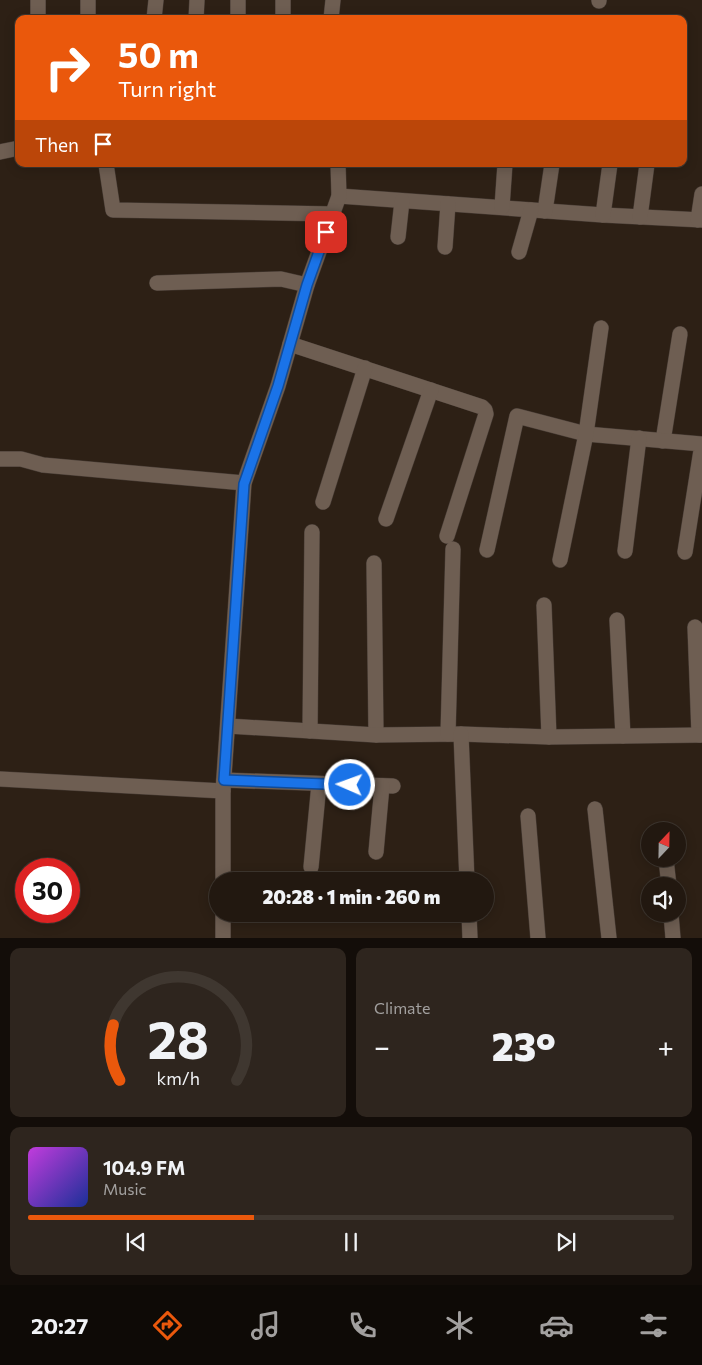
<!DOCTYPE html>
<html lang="en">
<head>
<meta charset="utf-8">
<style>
	:root { --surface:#221810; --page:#2e251e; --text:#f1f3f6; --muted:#a2a09f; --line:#3f3730; --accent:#ea580c }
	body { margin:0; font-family:Commissioner,sans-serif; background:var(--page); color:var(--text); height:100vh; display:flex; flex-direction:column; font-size:19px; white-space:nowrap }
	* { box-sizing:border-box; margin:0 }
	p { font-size:16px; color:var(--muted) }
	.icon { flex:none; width:28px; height:28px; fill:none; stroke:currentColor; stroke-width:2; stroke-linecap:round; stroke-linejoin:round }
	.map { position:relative; height:938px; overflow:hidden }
	.details { display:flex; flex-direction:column; gap:10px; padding:10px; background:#130d09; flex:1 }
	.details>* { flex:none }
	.guide { position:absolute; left:15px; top:15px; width:672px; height:152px; border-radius:10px; box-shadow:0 2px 12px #0003,0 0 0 1px var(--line); background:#ea580c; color:#fff; overflow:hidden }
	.needle { width:32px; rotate:22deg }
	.buttons { position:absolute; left:641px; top:822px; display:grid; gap:10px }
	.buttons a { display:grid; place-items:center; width:45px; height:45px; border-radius:50%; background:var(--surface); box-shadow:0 2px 12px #0003,0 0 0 1px var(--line); font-size:25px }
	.speed { position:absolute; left:15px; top:858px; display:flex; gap:10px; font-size:25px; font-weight:700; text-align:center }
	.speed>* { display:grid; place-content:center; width:65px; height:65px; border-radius:50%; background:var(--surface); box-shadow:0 2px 12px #0003,0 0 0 1px var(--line); line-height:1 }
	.speed .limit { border:8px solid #d22; background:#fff; color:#111 }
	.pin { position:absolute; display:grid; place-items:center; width:42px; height:42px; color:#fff; margin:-21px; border-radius:10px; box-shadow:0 2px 8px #0006 }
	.me { position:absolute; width:55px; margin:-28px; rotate:272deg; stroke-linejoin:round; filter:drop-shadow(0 0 4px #0008) }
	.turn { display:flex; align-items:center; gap:18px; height:105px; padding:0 20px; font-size:22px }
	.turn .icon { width:65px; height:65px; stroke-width:2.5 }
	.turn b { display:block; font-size:35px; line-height:42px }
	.then { display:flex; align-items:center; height:48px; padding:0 20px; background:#0003; gap:10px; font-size:19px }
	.big { font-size:38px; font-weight:800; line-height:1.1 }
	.details .card { flex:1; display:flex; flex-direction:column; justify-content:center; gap:8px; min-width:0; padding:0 18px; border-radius:10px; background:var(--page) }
	.details .dial { align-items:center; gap:0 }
	.dial svg { height:130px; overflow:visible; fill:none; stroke:var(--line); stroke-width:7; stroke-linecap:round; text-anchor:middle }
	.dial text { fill:var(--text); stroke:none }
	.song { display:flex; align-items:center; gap:15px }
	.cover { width:60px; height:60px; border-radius:8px; background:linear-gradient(135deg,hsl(290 70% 55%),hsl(230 70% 35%)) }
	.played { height:5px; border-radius:2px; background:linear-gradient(90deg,var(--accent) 35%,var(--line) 35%) }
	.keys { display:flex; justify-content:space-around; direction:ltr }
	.heat { display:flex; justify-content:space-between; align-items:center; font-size:28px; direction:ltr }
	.details .tiles { flex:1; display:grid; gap:10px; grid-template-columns:1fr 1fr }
	.card:last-child { grid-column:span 2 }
	.trip { position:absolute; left:209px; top:872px; width:285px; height:50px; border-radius:25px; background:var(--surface); box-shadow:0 2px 12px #0003,0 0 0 1px var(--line); font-weight:800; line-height:50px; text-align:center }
	.dock { display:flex; height:80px; justify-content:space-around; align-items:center; background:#0e0a06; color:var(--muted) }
	.dock .icon { width:35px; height:35px }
	.dock .current { color:var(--accent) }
	.dock b { font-size:22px; color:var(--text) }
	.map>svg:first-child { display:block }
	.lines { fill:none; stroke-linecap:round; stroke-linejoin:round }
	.minor-casing { stroke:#463b34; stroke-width:16 }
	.minor { stroke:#6e5e52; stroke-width:15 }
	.route-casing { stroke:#114b97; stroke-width:12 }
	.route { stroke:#1a73e8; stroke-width:9 }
</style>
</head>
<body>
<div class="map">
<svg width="702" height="938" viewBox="0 0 702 938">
	<rect width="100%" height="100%" fill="#2d2015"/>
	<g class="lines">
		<g class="minor-casing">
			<g id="minor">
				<path d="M599,1V0"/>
				<path d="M38,19V0"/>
				<path d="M88,19V0"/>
				<path d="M154,19L156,0"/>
				<path d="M196,19L197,0"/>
				<path d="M238,19V0"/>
				<path d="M283,19V0"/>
				<path d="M331,19L333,0"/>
				<path d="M0,152L19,148"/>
				<path d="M106,164L113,210L333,214"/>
				<path d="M339,196L603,215L702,220"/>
				<path d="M502,207L505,164"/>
				<path d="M545,211L552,164"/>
				<path d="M603,215L610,164"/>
				<path d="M640,217L647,164"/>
				<path d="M698,220L702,194"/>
				<path d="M398,237L402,201"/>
				<path d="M445,247L448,204"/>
				<path d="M519,252L531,210"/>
				<path d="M157,283L281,279L307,285"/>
				<path d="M290,344L482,407L485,410L486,414L447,536"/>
				<path d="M663,441L680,334"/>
				<path d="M0,459H21L43,465L244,483"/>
				<path d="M323,502L365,368"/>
				<path d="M386,519L431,390"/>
				<path d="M487,550L517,416L586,434L702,444L685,552"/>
				<path d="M625,551L639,438"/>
				<path d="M560,560L586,434L601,328"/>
				<path d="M374,563L376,735"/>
				<path d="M544,605L549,737"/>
				<path d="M617,620L623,736"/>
				<path d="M695,627L699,735"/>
				<path d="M228,726L376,735L461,734L549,737L702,735"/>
				<path d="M310,731L312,532"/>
				<path d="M448,734L453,549"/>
				<path d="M461,734L467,881"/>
				<path d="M0,779L223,791"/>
				<path d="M224,780L393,786"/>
				<path d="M595,809L609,938"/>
				<path d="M528,816L538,938"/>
				<path d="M376,852L382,786"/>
				<path d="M666,859L669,886"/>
				<path d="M311,867L319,784"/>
				<path d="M223,881V791L244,483L278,386L307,285L339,196L338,164"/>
				<path d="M469,914L470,938"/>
				<path d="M671,914L673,938"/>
				<path d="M223,938V914"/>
			</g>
		</g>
		<use href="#minor" class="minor"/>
	</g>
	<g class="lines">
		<g class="route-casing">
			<path id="route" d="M326,232L307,285L278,386L244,484L224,780L350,785"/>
		</g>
		<use href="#route" class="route"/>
	</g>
</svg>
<div class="buttons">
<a><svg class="needle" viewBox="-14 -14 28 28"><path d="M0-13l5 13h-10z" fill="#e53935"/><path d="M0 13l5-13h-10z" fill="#a2a09f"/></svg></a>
<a><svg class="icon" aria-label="sound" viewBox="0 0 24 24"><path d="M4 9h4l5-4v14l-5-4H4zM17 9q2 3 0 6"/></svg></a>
</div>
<div class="speed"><div class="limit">30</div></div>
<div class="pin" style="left:326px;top:232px;background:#d93025"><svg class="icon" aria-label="arrive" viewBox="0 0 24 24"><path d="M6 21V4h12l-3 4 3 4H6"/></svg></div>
<svg class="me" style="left:350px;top:785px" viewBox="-20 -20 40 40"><circle r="17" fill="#1a73e8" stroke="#fff" stroke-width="3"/><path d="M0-11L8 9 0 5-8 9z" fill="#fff"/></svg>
<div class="trip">20:28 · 1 min · 260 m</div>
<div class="guide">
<div class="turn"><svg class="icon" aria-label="right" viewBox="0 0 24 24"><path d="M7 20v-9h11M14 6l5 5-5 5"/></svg><div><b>50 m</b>Turn right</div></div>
<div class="then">Then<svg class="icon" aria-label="arrive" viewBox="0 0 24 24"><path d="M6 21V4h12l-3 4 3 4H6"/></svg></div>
</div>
</div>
<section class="details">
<div class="tiles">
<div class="card dial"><svg viewBox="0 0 100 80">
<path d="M14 69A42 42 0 1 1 86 69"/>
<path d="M14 69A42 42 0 0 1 10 35" stroke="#ea580c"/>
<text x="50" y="56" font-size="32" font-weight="700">28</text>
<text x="50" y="72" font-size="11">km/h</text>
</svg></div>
<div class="card"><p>Climate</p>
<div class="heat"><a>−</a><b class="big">23°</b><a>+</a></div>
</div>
<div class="card">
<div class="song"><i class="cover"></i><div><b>104.9 FM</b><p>Music</p></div></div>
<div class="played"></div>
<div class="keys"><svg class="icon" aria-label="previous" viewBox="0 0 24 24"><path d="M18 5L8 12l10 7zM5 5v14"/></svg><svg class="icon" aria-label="pause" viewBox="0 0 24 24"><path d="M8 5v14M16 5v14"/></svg><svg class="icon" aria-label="next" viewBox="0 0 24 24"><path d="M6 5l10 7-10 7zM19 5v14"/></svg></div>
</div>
</div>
</section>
<nav class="dock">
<b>20:27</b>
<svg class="icon current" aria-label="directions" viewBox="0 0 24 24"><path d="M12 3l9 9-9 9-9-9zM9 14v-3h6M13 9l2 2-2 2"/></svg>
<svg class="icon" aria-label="music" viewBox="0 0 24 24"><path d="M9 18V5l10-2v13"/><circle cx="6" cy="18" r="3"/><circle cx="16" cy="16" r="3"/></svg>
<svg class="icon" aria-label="phone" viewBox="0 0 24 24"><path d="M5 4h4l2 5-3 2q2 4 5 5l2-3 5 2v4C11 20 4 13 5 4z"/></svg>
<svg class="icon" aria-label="climate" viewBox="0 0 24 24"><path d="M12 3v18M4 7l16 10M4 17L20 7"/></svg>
<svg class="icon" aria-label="car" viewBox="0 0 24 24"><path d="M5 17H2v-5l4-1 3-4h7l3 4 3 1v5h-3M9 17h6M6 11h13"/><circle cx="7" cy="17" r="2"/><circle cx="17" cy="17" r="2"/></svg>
<svg class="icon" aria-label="filters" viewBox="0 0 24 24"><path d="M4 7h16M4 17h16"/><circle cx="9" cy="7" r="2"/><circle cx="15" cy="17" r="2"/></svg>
</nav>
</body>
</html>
